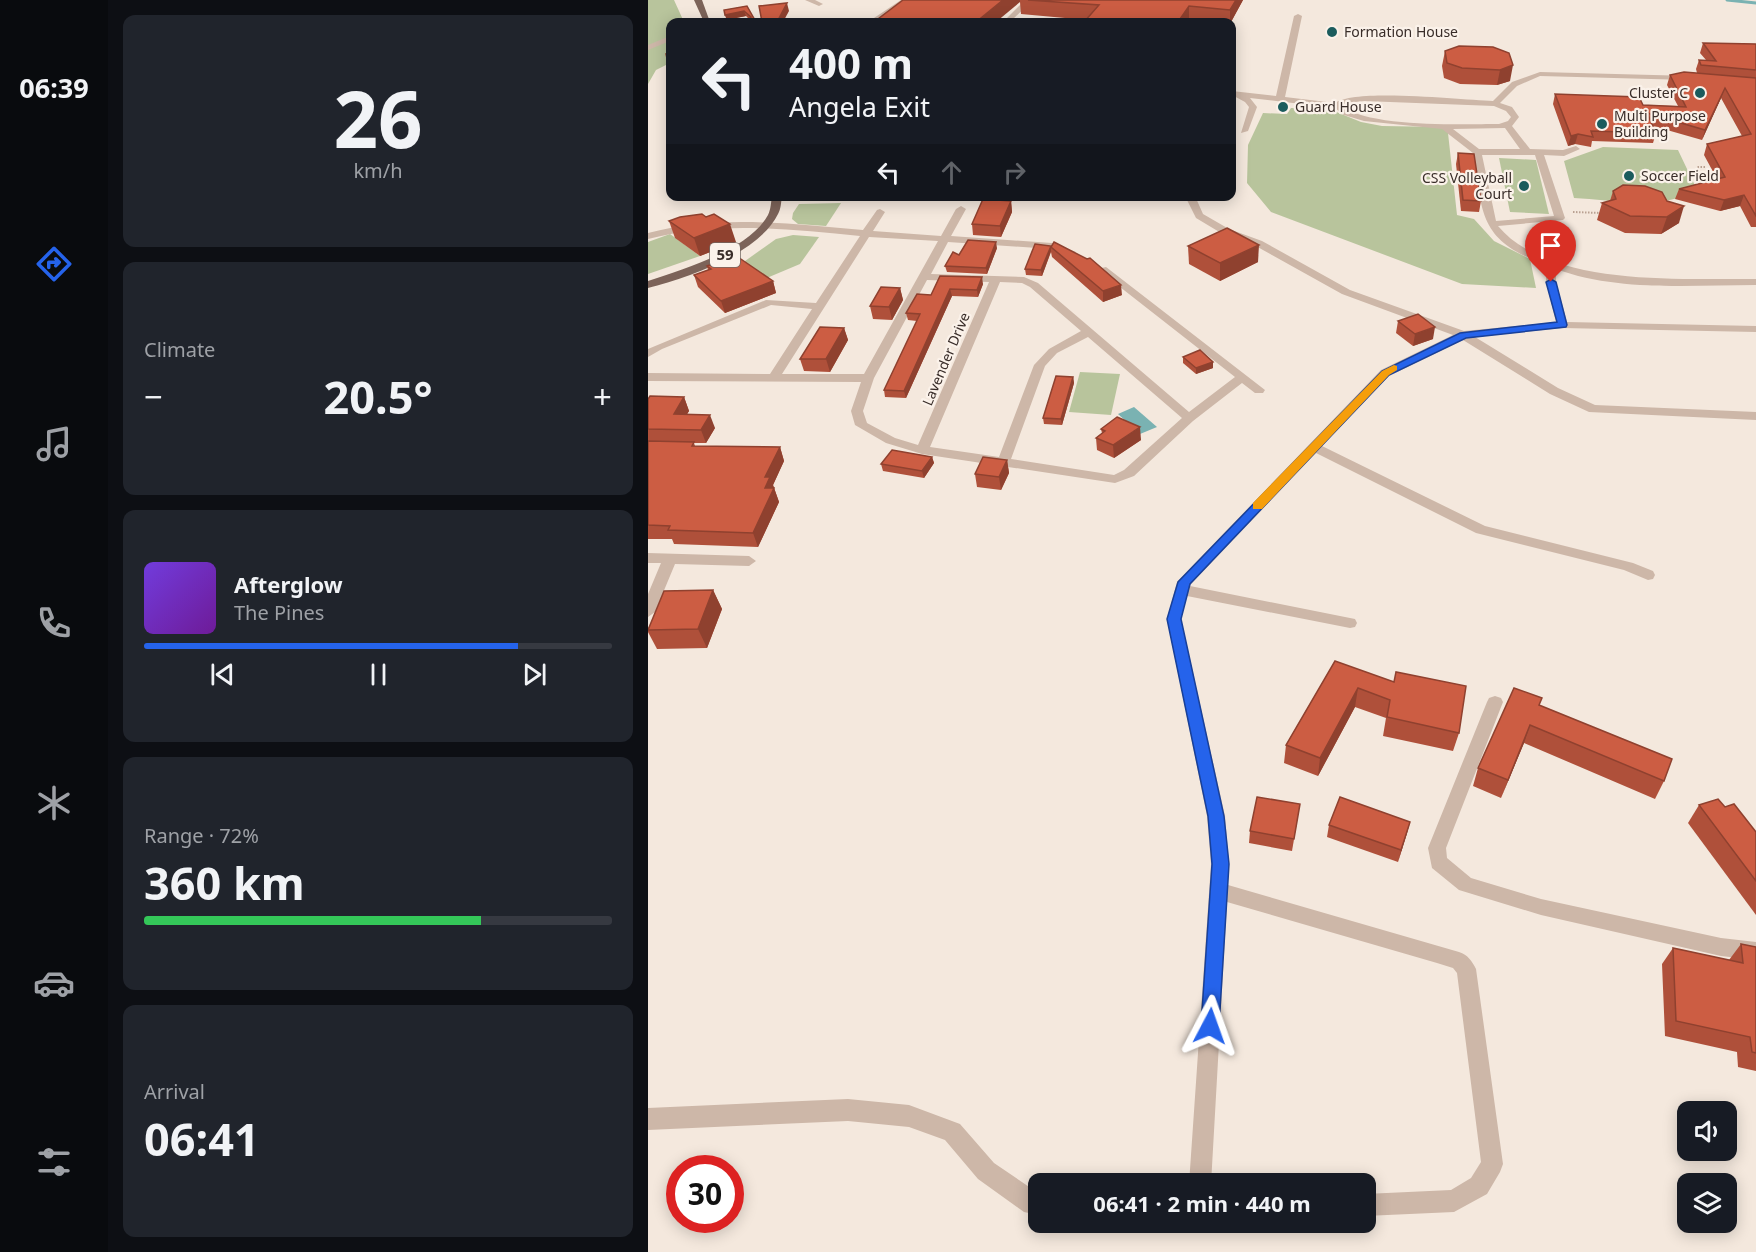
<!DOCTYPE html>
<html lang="en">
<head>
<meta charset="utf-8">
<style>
	:root { --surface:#171b24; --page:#20242c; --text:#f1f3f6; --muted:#9ea1a6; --line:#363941; --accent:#2563eb }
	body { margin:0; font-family:"Noto Sans",sans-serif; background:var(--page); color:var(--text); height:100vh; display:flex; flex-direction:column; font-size:22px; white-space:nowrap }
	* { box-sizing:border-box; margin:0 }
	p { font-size:20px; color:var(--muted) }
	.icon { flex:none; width:33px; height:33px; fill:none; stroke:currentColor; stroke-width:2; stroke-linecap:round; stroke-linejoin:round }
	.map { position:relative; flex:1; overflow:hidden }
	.drawer { display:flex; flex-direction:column; gap:15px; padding:15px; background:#0d0f14; width:540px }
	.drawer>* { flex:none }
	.hud { position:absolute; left:18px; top:18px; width:570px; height:183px; border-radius:12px; box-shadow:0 3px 15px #0003; background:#171b24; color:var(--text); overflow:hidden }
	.buttons { position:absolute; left:1029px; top:1101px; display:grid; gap:12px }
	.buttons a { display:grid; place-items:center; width:60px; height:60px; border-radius:12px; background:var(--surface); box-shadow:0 3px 15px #0003; font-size:30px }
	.speed { position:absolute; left:18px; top:1155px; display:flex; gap:12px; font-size:30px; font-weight:700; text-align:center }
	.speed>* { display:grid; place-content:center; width:78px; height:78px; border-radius:50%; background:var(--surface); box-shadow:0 3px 15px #0003; line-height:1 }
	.speed .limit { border:9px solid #d22; background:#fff; color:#111 }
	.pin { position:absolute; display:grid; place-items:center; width:51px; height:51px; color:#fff; margin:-62px -26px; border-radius:50% 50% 50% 0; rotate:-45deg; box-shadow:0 0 6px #0007 }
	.pin .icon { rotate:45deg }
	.me { position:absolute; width:66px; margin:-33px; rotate:4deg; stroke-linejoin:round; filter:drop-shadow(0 0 4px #0008) }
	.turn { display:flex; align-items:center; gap:21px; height:126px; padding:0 24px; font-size:27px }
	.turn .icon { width:78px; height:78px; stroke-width:2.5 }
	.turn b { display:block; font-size:42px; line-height:51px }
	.lanes { display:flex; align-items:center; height:57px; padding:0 24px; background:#0003; justify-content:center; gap:30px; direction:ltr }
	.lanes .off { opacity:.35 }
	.big { font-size:45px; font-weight:700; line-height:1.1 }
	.drawer .card { flex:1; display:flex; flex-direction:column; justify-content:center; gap:9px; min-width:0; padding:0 21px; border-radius:12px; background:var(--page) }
	.drawer .dial { align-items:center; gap:0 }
	.dial b { font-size:78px; line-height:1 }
	.song { display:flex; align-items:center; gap:18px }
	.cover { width:72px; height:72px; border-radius:9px; background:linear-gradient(135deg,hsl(260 70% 55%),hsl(280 70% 35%)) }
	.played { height:6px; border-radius:3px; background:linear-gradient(90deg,var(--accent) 80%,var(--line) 80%) }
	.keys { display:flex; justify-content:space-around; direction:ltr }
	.heat { display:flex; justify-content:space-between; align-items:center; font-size:33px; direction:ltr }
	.charge { height:9px; border-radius:4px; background:linear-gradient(90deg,#34c759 72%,var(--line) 0) }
	.trip { position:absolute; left:380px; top:1173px; width:348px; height:60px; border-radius:12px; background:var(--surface); box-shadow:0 3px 15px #0003; font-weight:700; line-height:60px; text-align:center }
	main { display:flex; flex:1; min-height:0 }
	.tab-bar { display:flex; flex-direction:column; width:108px; justify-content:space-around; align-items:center; background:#090b0e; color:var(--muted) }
	.tab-bar .icon { width:42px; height:42px }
	.tab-bar .current { color:var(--accent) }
	.tab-bar b { font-size:27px; color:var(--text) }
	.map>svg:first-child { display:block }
	.green { fill:#b8c49c }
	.water { fill:#7ab2b2 }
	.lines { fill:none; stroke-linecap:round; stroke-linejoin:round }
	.stream { stroke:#7ab2b2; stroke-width:3 }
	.path { stroke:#b9a192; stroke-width:2; stroke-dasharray:1.5 1.5; stroke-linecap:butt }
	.minor { fill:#cdb7a8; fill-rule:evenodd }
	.major { fill:#7c6359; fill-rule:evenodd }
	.wall { fill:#af503a; fill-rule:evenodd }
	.shaded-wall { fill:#8f412f }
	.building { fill:#cc5d43; stroke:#8f412f; stroke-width:1.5 }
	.route { fill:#2563eb; stroke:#184099; stroke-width:1.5 }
	.slow { fill:#f59e0b }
	.poi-dot { fill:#1b5c5d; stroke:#fbf2ea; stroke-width:2 }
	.labels { text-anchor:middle; stroke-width:4.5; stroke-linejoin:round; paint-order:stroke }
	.far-poi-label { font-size:14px; fill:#392d29; stroke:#fbf2ea; text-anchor:start }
	.far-street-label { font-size:14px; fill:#392d29; stroke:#fbf2ea }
	.shield { fill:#fbf2ea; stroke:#736863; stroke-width:1.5 }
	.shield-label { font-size:15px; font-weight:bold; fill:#392d29 }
</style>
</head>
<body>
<main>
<nav class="tab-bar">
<b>06:39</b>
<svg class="icon current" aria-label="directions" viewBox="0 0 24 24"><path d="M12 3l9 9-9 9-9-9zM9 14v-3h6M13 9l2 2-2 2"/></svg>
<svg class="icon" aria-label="music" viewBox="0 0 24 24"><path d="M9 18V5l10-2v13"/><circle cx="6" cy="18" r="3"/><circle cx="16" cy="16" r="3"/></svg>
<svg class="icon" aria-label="phone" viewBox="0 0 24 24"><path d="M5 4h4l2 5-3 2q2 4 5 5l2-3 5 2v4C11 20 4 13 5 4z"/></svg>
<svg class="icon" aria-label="climate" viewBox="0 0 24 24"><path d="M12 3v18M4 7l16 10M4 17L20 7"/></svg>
<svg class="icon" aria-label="car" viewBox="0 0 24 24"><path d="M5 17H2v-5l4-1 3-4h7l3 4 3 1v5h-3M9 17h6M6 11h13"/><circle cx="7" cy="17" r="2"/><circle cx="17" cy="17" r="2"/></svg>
<svg class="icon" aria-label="filters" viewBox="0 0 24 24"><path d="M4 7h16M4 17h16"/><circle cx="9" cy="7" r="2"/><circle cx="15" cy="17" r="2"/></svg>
</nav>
<section class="drawer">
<div class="card dial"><b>26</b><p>km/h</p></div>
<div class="card"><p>Climate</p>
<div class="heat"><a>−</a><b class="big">20.5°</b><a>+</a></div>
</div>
<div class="card">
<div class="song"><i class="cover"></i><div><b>Afterglow</b><p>The Pines</p></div></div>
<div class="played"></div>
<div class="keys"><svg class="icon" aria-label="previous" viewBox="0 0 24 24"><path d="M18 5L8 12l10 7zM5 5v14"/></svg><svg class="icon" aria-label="pause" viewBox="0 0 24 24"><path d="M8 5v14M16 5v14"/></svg><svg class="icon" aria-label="next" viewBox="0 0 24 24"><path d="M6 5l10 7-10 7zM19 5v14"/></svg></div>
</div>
<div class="card"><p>Range · 72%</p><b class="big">360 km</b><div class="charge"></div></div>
<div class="card"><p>Arrival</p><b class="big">06:41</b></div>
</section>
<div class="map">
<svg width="1108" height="1252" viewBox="0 0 1108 1252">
	<rect width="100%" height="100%" fill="#f4e8dd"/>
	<g class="green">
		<path d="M0,0H26L36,22H22V63L8,70L0,84Z"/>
		<path d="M643,108L681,109L713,122L734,126L794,127L800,133L809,215L826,219L846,241L882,259L888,288L814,284L623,212L599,183L600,145L615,113L639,114Z"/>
		<path d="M955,147L1030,150L1049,190C1017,210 963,200 926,198L916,161Z"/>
		<path d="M851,158L888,160L901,214L862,212Z"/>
		<path d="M193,203L178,226L150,224L144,219L145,213L151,204Z"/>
		<path d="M22,234L52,256L0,274V242Z"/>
		<path d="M145,235L171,237L152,264L114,280L90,266L128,239Z"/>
		<path d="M432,372L472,374L463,415L421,412Z"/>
	</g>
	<path class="water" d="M486,407L509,427L492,434L470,414Z"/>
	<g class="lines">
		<path class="stream" d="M1079,0L1108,3"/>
		<g class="path">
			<path d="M1057,167H1049L1055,181L1059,184"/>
			<path d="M925,212L953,213"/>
		</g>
		<g class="minor">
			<path d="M157,0H167L175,4L171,6Z"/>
			<path d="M253,0H262L228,22H220Z"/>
			<path d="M377,0H385L362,22H355Z"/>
			<path d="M650,14L654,16L637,97L687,103C709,88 813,100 845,101L864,82L892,72L1043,76L1044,78L1040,80L892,76L869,86L852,103L864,107L871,117L864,126L882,149L915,150L928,146L932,149L916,156L896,155L917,218L915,220L850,226C902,288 1035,278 1108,279V285C1043,285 970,292 908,269V282L919,322L1108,326V332L914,328L827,337L910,388L947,405L1108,412V420L941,412L902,394L815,340L741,376L674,446L837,526L985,563L1005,571L1007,575L1005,579L1000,580L976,570L828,533L668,453L543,584L542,586L707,619L709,623L707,627L702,628L539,596L533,619L577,816L581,864L580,885L811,952C820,955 824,961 828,969L855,1164L852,1172L839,1194L806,1212L717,1216V1194L803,1190L823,1178L833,1162L809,973L805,968L789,963L579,902L563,1184H541L563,864L559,816L519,619L529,582L733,370L805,335L694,294L606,245L573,233L548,218L537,196H547L555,214L581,229L614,241L702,290L816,331L908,322L898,282V265C831,240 835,216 825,153L794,129L716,121L696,115L687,108L602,98L609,107L600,131L593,133L601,107L597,102L584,95V91L628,96L646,16ZM716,101L846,106L858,111L863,117L860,121L851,124C814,124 723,128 694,106L698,103ZM857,128L872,149H831L805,129ZM834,155H887L906,216L848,221Z"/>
			<path d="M22,36V41L0,50V45Z"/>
			<path d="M313,206L318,209L303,236L404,243L428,252L423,255L403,249L300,242L283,274L376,277L390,283L541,412L587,377L449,269L458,267L617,390L615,393H607L594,383L545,421L486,476L467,483L274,454L238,443L207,425L203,411L213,382L0,381V373L122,374L164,309L123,305L14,349L0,357V349L118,300L168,303L212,236C140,229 71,221 0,239V233C72,214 142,224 215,230L229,210L232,209L237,212L225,231L293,236L308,209ZM221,237L290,241L216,374H134ZM279,280L341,282L270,445L247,438L219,423L215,411L226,378ZM352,282L374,283L382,287L433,331L401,349L386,365L351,457L282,447ZM440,337L534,418L476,470L466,475L363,459L397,366L409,353Z"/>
			<path d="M0,553L101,556L108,561L101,566L27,564L7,612L0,617V594L13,563H0Z"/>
			<path d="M847,696L853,698L855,702L798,848L799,858L823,878L893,899L1073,938L1108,942V960L1073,956L893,915L811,890L784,868L780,848L839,702L841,698Z"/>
			<path d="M200,1099L261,1105L312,1124L346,1163L390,1193V1215L376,1212L330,1179L297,1140L261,1127L200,1121L0,1130V1108Z"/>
		</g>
		<g class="major">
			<path d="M46,0H54L62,22H56Z"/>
			<path d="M124,196H134C133,202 133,209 130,214C111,253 40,278 0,288V281C36,269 101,250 120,215C123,209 123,202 124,196Z"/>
		</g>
	</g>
	<g class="wall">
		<path d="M255,0H595L583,22H436L439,20L373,14L372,2Z"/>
		<path d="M99,6L108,22H79L76,10ZM98,16L101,19H81Z"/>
		<path d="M1055,43L1108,44V227H1103L1092,206L1072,211L1027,199L1031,189L1069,179L1056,155L1059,144L1094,136L1073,98L1054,140L1005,126L1008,133L1005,143L944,141L943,147L927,144L920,146L905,104L907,94L995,105L1030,106L1019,85L1022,75L1049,73L1048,69L1051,60H1058L1052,53Z"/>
		<path d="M845,47L862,81L849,85L812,84L796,78L794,66L797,51Z"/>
		<path d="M810,153L833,201L831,212L813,211L808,164Z"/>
		<path d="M965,191L1031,223L1013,234L977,233L949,220L954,203L962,201Z"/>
		<path d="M363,201L364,212L353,237L325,235L324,224Z"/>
		<path d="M21,221L88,242L52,256L27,238Z"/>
		<path d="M540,246L610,262L572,281L541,264Z"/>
		<path d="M403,247L474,295L455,302L404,257L403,252L394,276L378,275L377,269Z"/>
		<path d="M349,248L339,274L299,272L297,266L311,255Z"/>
		<path d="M59,266L125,281L128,293L77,313L50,287L46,275L60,270Z"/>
		<path d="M292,276L335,284L330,297L304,296L258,398L237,397L236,390L269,321L260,320L258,313L283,295Z"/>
		<path d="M252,288L255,300L244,320L225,319L222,306Z"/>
		<path d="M750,321L785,339L765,346L748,333Z"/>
		<path d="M196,328L200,340L182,372L156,371L152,359Z"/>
		<path d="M535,357L565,362V368L548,374L535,363Z"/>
		<path d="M425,377L426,383L414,425L396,424L395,418Z"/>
		<path d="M36,397L41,411L39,414L67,428L58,443H46L47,446L132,447L136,461L125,485L131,502L110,547L26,544L24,539H0V399Z"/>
		<path d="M453,429L493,440L466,458L449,450L448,438L454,433Z"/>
		<path d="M284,457L286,463L276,478L235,471L233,464Z"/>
		<path d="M359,460L361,473L353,490L329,487L327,474Z"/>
		<path d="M65,590L74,609L59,648L9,649L0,632V628Z"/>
		<path d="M687,661L811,733L805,751L735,736L738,718L707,707L670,776L636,763L638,745Z"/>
		<path d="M891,705L1016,781L1007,799L876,743L853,798L825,786L830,768Z"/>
		<path d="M1051,805L1077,807L1108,832V915L1040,823Z"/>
		<path d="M650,816L644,851L601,843L602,831Z"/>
		<path d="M762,822L759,833L750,862L679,837L681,825Z"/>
		<path d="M1093,944L1108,947V1071L1090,1067L1089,1052L1017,1036L1014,964L1025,948L1081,960Z"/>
	</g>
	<g class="shaded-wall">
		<path d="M355,0H372V2L348,22H328Z"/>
		<path d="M588,0H595L583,22H582V10Z"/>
		<path d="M139,3L141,11L135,22H129Z"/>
		<path d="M541,6V22H530Z"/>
		<path d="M96,11L98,16L79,20L77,15Z"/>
		<path d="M865,65L862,81L849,85L852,70Z"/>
		<path d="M1077,88L1073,98L1054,140L1057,130Z"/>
		<path d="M930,134L927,144L920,146L923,136Z"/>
		<path d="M1096,195L1092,206L1072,211L1076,200Z"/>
		<path d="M363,201L364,212L353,237L352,226Z"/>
		<path d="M1036,206L1031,223L1013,234L1019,217Z"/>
		<path d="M82,224L88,242L52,256L46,238Z"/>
		<path d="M348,242L349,248L339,274L338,268Z"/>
		<path d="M611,245L610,262L572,281V263Z"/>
		<path d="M403,246V251L394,276L393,270Z"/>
		<path d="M334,277L335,284L330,297L329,290Z"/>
		<path d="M125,281L128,293L77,313L73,301Z"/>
		<path d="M473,285L474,295L455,302V291Z"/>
		<path d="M252,288L255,300L244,320L241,307Z"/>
		<path d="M302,289L304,296L258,398L256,391Z"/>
		<path d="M787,327L785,339L765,346L767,334Z"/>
		<path d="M196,328L200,340L182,372L178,359Z"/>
		<path d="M565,362V368L548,374V368Z"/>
		<path d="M425,377L426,383L414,425L413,419Z"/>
		<path d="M36,397L41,411L31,427L26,414Z"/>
		<path d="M62,415L67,428L58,443L53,430Z"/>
		<path d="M492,427L493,440L466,458L465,445Z"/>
		<path d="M132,447L136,461L125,485L131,502L110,547L105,533L117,488V477Z"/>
		<path d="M284,457L286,463L276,478L274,471Z"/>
		<path d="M359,460L361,473L353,490L351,477Z"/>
		<path d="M65,590L74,609L59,648L50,629Z"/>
		<path d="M710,688L707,707L670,776L672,758Z"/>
		<path d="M882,725L876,743L853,798L860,780Z"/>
		<path d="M762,822L759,833L750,862L753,850Z"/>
	</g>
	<g class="building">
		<path d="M255,0H355L328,22H226Z"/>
		<path d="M380,0H588L582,10L541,6L530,22H436L451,5Z"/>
		<path d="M139,3L129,22H114L111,6Z"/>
		<path d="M99,6L108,22H79L78,19H101L103,17L96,11L77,15L76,10Z"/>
		<path d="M1055,43L1108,44V70L1053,65L1051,60L1068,61Z"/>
		<path d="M811,46L845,47L861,53L865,65L852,70L814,68L799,63L797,51Z"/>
		<path d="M18,54H22V71Z"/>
		<path d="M1036,72L1108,78V216L1096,195L1076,200L1031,189L1077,177L1059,144L1103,134L1077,88L1057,130L999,113L1008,133L943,131L945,137L930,134L923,136L907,94L991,97L995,105L1038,107L1022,75Z"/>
		<path d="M810,153L826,154L833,201L815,200Z"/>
		<path d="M975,185L997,186L1014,192L1019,201L1036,206L1019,217L982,216L954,203L968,199L965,191Z"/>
		<path d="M335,199L363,201L352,226L324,224Z"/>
		<path d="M54,214L58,217L66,214L82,224L46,238L21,221L32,217Z"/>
		<path d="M579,228L611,245L572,263L540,246Z"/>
		<path d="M320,240L348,242L338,268L297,266L305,252L311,255Z"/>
		<path d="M406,242L439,259L442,258L473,285L455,291L403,247Z"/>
		<path d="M387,244L403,246L393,270L377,269Z"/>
		<path d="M87,255L125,281L73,301L46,275L63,269L59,266Z"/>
		<path d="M292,276L334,277L329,290L302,289L256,391L236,390L272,314L258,313L269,294L283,295Z"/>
		<path d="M233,287L252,288L241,307L222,306Z"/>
		<path d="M770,314L787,327L767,334L750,321Z"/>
		<path d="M172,327L196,328L178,359H152Z"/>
		<path d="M552,350L565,362L548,368L535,357Z"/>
		<path d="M408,376L425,377L413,419L395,418Z"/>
		<path d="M2,396L36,397L26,414L62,415L53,430L0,429V399Z"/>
		<path d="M469,417L492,427L465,445L448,438L457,431L453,429Z"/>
		<path d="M0,441L46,442L44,446L132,447L117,477H122L117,488H126L105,533L20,530L22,526L0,525Z"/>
		<path d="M244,450L284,457L274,471L233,464Z"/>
		<path d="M335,457L359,460L351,477L327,474Z"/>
		<path d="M65,590L50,629L0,630L16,591Z"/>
		<path d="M687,661L746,682L748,672L818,686L811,733L739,717L742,700L710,688L672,758L638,745Z"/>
		<path d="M866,688L894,698L891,705L1024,759L1016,781L882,725L860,780L830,768Z"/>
		<path d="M609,797L652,804L646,839L602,831Z"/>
		<path d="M692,797L762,822L753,850L681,825Z"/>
		<path d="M1070,799L1077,807L1086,804L1108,832V881L1051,805Z"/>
		<path d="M1093,944L1108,947V1053L1104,1052L1102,1037L1028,1021L1025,948L1095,963Z"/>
	</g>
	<path class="route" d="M903,279L908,282L919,325L918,327L818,338L741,375L542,584L533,619L576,816L581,864L571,1026L569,1032L562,1035L556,1032L553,1026L564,864L560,816L519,619L530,582L734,371L812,333L909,322L898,282Z"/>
	<path class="slow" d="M746,365L749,366V370L741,375L614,509H605V503L734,371Z"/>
	<g class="poi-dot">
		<circle cx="684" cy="32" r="6"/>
		<circle cx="1052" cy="93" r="6"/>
		<circle cx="635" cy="107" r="6"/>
		<circle cx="954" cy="124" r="6"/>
		<circle cx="981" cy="176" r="6"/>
		<circle cx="876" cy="186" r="6"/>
	</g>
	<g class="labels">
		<g class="far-poi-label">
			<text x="696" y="37">Formation House</text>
			<text x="1040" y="98" text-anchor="end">Cluster C</text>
			<text x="647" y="112">Guard House</text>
			<text x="966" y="121">Multi Purpose<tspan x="966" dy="16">Building</tspan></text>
			<text x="993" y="181">Soccer Field</text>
			<text x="864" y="183" text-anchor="end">CSS Volleyball<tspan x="864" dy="16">Court</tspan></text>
		</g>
		<g class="far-street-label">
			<text transform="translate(298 359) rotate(-67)" y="5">Lavender Drive</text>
		</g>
		<rect class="shield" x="62" y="243" width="30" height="24" rx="4.5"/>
		<g class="shield-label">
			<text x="77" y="260">59</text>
		</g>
	</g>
</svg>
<div class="buttons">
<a><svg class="icon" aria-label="sound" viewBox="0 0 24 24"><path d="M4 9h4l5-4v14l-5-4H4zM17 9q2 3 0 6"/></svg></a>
<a><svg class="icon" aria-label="layers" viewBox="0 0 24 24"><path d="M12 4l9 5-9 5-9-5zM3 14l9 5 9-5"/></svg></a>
</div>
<div class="speed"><div class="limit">30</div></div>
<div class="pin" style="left:903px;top:282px;background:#d93025"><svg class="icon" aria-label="arrive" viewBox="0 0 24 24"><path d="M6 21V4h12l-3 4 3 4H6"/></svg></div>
<svg class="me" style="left:562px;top:1026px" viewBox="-20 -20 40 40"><path d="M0-17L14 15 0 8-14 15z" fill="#2563eb" stroke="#fff" stroke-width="4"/></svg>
<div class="trip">06:41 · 2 min · 440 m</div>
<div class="hud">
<div class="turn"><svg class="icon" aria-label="left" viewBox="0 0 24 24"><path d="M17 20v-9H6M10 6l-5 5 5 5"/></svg><div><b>400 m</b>Angela Exit</div></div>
<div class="lanes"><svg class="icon" aria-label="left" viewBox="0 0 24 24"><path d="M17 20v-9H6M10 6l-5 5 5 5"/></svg><svg class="icon off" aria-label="ahead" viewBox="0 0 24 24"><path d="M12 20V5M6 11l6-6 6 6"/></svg><svg class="icon off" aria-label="right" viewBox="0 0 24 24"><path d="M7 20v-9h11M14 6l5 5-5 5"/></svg></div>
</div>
</div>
</main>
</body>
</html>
